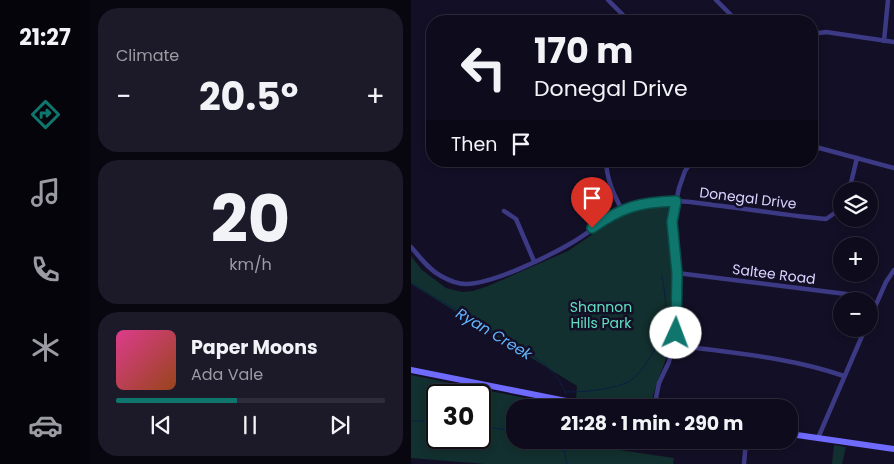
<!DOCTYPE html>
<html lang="en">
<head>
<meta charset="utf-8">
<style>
	:root { --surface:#0e0b1c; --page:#1c1929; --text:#f1f3f6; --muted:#9b9ba3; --line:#2e2b3b; --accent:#0f766e }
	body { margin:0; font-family:Poppins,sans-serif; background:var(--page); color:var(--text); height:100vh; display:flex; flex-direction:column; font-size:19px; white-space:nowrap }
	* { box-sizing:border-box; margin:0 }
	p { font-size:16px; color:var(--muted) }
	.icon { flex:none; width:28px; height:28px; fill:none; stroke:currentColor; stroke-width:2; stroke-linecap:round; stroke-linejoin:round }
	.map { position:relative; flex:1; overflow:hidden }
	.sheet { display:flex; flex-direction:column; gap:8px; padding:8px; background:#08060f; width:321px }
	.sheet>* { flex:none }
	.banner { position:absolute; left:15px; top:15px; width:392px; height:152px; border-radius:20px; box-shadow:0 2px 8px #0003,0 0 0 1px var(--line); background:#0e0b1c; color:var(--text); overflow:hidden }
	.tools { position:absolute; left:422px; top:182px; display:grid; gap:10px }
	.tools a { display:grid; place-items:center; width:45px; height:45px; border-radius:50%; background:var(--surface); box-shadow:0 2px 8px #0003,0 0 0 1px var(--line); font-size:25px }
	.speed { position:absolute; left:15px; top:384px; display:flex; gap:10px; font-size:25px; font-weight:700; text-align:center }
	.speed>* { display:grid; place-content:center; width:65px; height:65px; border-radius:50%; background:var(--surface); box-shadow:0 2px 8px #0003,0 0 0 1px var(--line); line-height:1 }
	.speed .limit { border:2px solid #111; border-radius:8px; background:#fff; color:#111 }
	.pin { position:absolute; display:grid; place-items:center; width:42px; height:42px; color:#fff; margin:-51px -21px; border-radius:50% 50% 50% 0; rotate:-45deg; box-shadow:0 0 5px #0007 }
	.pin .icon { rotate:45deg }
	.me { position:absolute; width:55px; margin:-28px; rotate:2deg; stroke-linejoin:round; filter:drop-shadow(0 0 4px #0008) }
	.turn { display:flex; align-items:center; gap:18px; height:105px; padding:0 25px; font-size:22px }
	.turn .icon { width:65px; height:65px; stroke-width:2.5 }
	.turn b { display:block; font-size:35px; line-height:42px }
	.then { display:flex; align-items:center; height:48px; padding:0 25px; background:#0003; gap:10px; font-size:19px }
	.big { font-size:38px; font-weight:700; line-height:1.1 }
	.sheet .card { flex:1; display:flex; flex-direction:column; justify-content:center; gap:8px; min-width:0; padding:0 18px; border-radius:20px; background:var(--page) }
	.sheet .dial { align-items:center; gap:0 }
	.dial b { font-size:65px; line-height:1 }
	.song { display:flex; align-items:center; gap:15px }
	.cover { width:60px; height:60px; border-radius:8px; background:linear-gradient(135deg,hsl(330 70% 55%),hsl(20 70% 35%)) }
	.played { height:5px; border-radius:2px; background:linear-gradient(90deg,var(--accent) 45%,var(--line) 45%) }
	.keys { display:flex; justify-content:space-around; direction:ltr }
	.heat { display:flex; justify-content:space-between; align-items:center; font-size:28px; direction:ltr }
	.trip { position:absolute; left:95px; top:399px; width:292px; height:50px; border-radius:20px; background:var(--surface); box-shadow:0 2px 8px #0003,0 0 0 1px var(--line); font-weight:700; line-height:50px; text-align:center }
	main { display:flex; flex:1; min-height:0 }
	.tab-bar { display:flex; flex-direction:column; width:90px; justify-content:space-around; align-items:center; background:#06040b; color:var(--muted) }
	.tab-bar .icon { width:35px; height:35px }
	.tab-bar .on { color:var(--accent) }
	.tab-bar b { font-size:22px; color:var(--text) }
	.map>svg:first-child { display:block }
	.green { fill:#12302f; fill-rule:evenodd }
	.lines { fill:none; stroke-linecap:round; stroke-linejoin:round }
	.stream { stroke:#0a1f44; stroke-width:1 }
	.street { stroke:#3d3a85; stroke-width:4.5 }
	.secondary { stroke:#6f6bff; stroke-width:6 }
	.route-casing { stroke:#0a4d48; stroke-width:12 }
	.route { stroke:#0f766e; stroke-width:9 }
	.labels { text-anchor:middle; stroke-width:5; stroke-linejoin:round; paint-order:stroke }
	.street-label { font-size:14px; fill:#d9d4ff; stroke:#130f26 }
	.park-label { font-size:14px; fill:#5fe0c0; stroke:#130f26 }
	.water-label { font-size:15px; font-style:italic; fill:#62b6ff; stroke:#130f26 }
</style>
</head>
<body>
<main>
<nav class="tab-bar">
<b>21:27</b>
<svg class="icon on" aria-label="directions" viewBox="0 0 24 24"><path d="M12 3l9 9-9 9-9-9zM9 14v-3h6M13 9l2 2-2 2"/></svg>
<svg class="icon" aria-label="music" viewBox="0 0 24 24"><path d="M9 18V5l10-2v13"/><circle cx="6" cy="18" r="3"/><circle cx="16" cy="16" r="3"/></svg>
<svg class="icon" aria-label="phone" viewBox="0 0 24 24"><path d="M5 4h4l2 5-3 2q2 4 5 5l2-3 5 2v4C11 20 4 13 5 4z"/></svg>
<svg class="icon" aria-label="climate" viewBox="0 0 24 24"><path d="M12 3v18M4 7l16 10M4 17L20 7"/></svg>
<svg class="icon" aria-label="car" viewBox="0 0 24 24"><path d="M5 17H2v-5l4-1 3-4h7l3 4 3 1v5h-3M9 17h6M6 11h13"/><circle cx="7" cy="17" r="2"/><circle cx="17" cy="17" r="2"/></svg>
</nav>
<section class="sheet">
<div class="card"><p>Climate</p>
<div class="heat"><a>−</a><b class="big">20.5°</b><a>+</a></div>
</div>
<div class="card dial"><b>20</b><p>km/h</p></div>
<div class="card">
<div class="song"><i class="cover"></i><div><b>Paper Moons</b><p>Ada Vale</p></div></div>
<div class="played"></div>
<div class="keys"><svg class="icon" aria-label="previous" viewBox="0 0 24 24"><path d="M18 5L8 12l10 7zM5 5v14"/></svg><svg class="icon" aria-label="pause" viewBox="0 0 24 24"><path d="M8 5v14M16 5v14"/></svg><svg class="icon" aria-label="next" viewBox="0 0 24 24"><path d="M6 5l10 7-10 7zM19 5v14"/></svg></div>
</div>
</section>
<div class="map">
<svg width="483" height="464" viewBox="0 0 483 464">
	<rect width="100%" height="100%" fill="#130f26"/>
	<g class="green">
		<path d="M78,161H141L131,168Z"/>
		<path d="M255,205L259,207C259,216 258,225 258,234C259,267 266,300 261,334C258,360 243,382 240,407H210L165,399L166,386L0,284V256L11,270L35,288L51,292L62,291L77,286L157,251L201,221L224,210Z"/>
		<path d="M0,375L159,407L104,408V440H188V447L263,458L262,464H74L0,458ZM26,395H69V438H26Z"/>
		<path d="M423,445L435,447L431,464H421Z"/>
	</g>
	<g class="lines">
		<g class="stream">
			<path d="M0,283L113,350C131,362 148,373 155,395"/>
			<path d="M154,392C174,392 197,390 215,383C231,376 247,346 252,330C257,313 254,293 251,276"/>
			<path d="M0,421H26"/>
			<path d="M69,426L104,431"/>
			<path d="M151,440L156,464"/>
		</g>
		<g class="street">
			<path d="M197,0L218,21"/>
			<path d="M305,0L326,21"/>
			<path d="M401,34L415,32L483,42"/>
			<path d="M473,41L477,0"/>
			<path d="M401,146L483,168"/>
			<path d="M195,161C196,180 202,193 211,210"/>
			<path d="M438,191L446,158"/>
			<path d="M93,211L105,219L123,261"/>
			<path d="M0,247C9,257 17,269 30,276C37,280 46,284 55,284C81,284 134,258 157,245C184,230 202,210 234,203C256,198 279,202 302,205C340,209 377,216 415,219L431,208"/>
			<path d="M266,273L435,294L457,301"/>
			<path d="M459,318L475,282L483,270"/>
			<path d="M263,345C321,353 378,357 433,376"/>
			<path d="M243,408L248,383L258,362L265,333L266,273L261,222L268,188L274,171L281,161"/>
			<path d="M407,438L454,329"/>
			<path d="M333,464L335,440"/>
		</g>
		<g class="secondary">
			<path d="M0,370L190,408"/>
			<path d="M379,434L483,449"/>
		</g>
	</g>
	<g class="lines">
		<g class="route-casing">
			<path id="route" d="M181,228C211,207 229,202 265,201L261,222L266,273L265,333"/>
		</g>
		<use href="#route" class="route"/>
	</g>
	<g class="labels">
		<g class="street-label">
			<text transform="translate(337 198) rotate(7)" y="5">Donegal Drive</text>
			<text transform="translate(363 274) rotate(7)" y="5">Saltee Road</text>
		</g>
		<g class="park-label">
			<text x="190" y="312">Shannon<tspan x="190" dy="16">Hills Park</tspan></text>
		</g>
		<g class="water-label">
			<text transform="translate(83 334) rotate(31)" y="5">Ryan Creek</text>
		</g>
	</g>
</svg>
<div class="tools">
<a><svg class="icon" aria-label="layers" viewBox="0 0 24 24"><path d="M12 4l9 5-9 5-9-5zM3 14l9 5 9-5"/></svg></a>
<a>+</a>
<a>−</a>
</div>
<div class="speed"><div class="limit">30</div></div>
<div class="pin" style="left:181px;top:228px;background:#d93025"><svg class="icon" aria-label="arrive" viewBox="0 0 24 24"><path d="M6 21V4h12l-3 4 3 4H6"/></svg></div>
<svg class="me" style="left:265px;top:333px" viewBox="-20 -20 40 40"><circle r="19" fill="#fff"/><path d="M0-13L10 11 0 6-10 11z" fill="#0f766e"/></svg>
<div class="trip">21:28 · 1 min · 290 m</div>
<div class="banner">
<div class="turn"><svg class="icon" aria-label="left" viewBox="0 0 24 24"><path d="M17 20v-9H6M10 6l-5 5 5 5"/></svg><div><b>170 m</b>Donegal Drive</div></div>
<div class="then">Then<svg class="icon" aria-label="arrive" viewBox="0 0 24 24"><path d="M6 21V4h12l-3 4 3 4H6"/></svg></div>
</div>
</div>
</main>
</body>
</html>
